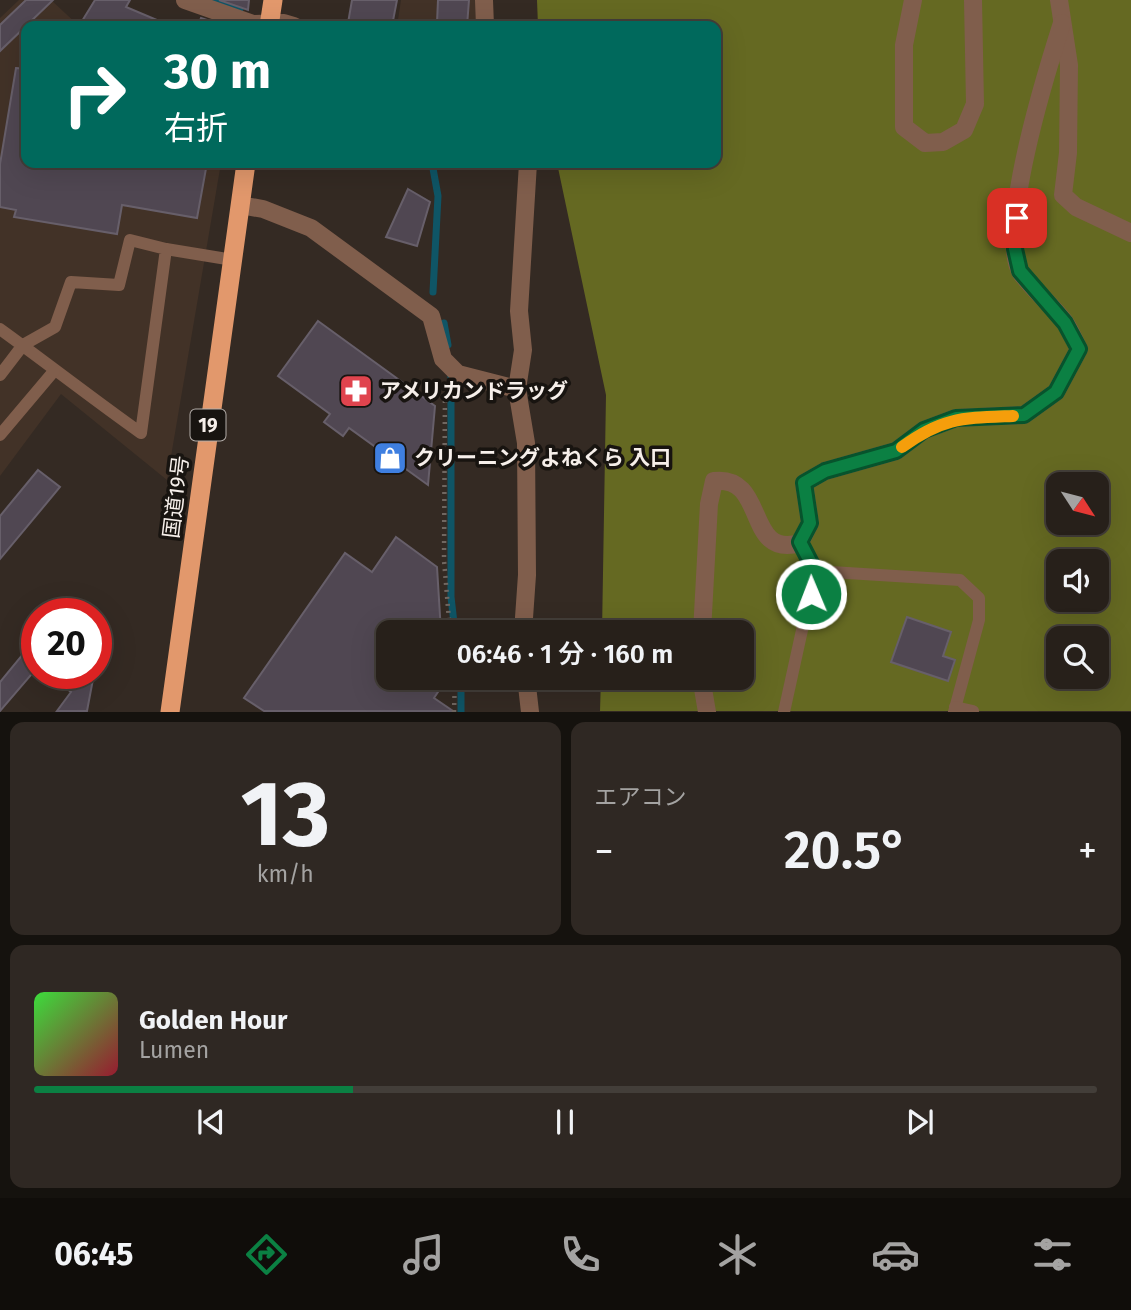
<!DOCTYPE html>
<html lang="ja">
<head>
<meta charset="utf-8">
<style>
	:root { --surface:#27201a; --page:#2f2823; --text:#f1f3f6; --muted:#a4a3a2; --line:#433e39; --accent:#0b8043 }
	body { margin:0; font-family:"Fira Sans","Noto Sans JP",sans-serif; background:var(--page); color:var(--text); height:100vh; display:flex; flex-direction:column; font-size:26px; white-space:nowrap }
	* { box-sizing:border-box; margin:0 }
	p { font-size:23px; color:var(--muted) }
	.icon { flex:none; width:38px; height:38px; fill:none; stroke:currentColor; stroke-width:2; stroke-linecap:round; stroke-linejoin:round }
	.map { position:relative; height:712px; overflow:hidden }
	.details { display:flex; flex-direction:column; gap:10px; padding:10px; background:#15120e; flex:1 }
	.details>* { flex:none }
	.banner { position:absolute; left:21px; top:21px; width:700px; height:147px; border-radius:14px; box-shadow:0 7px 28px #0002,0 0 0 2px var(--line); background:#00695c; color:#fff; overflow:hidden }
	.needle { width:46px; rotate:126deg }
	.tools { position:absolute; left:1046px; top:472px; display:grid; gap:14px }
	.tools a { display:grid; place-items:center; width:63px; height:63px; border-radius:14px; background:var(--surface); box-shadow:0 7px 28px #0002,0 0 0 2px var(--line); font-size:35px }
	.speed { position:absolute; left:21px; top:598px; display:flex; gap:14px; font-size:35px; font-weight:700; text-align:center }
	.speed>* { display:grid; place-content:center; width:91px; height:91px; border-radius:50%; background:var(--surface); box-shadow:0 7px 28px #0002,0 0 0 2px var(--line); line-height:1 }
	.speed .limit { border:10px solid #d22; background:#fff; color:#111 }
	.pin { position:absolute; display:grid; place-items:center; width:60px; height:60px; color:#fff; margin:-30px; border-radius:14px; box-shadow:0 4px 10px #0006 }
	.me { position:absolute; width:77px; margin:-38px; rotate:359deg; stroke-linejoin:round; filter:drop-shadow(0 0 5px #0008) }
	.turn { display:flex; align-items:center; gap:24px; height:147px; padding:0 28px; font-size:32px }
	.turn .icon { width:91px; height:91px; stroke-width:2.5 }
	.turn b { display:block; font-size:49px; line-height:60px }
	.big { font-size:52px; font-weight:600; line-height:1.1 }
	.details .card { flex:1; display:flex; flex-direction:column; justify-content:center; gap:10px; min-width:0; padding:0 24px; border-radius:14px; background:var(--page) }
	.details .dial { align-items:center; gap:0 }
	.dial b { font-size:91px; line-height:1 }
	.song { display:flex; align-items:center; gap:21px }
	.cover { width:84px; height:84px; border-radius:10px; background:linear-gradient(135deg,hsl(120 70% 55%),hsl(350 70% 35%)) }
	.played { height:7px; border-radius:4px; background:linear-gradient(90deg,var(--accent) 30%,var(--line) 30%) }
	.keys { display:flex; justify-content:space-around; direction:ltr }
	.heat { display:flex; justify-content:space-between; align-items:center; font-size:38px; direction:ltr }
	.details .tiles { flex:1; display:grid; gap:10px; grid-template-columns:1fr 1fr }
	.card:last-child { grid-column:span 2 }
	.trip { position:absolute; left:376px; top:620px; width:378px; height:70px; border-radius:14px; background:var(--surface); box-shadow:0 7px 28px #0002,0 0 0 2px var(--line); font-weight:600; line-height:70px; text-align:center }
	.tabs { display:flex; height:112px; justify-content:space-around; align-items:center; background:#100d0a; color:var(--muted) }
	.tabs .icon { width:49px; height:49px }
	.tabs .selected { color:var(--accent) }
	.tabs b { font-size:32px; color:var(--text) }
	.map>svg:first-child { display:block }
	.built { fill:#423227 }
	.forest { fill:#656922; fill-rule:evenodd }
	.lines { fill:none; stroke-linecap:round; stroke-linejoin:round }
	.stream { stroke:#0f5566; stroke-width:7 }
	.building { fill:#504752; stroke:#675f6a; stroke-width:2 }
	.path { stroke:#706761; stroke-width:4.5; stroke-dasharray:2 5; stroke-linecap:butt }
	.service { stroke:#805e4c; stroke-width:12 }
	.minor { stroke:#805e4c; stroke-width:18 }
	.trunk { stroke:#e2986c; stroke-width:19 }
	.route-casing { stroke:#07532c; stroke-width:18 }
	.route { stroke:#0b8043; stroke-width:12 }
	.slow { stroke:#f59e0b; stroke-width:12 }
	.labels { text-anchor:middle; stroke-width:7; stroke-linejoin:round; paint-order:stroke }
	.shield { fill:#181410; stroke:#b3ada9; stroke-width:2 }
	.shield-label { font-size:19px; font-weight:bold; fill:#f6efea }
	.poi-label { font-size:21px; font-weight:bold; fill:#f6efea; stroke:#181410; text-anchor:start }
	.street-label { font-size:21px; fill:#f6efea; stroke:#181410 }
</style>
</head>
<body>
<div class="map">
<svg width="1131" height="712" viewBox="0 0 1131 712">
	<rect width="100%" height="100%" fill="#342a23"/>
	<g class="built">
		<path d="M19,0H51L79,26H26V163H221L167,480L61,394L0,476V18Z"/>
		<path d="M401,0H478L479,26H397Z"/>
	</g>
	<path class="forest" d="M537,0H1131V711H600L601,677H742V632H602L606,395L557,163H716V26H538ZM1059,485H1097V523H1059ZM1059,562H1097V600H1059ZM1059,639H1097V677H1059Z"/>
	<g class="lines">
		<g class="stream">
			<path d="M214,0L240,9"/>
			<path d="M432,163L438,196L433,292"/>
			<path d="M444,323L448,345"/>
			<path d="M451,371V597L455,632"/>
			<path d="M461,712V677"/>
		</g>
	</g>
	<g class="building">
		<path d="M26,0H53L0,51V25Z"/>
		<path d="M95,0H130L126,7L171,26H79Z"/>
		<path d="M219,0H249L248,10Z"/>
		<path d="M352,0H397L392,26L348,23Z"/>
		<path d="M438,0H469L467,26H441L437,23Z"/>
		<path d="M201,18L225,26H198Z"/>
		<path d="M16,68L26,69V163H207L197,218L122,205L117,234L14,217L16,210L0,207V164Z"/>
		<path d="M408,189L430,202L417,246L386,237Z"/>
		<path d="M318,321L435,406L428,485L349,428L343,436L324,422L330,414L278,376Z"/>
		<path d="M38,470L60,487L0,559V516Z"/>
		<path d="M396,537L437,567L441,632H388V677H448L434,698L453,711H264L244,698L345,553L372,572Z"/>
		<path d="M907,617L951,632L943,656L955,660L948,681L891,662Z"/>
		<path d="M37,637V668L0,711V682Z"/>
		<path d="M48,674H94L87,711H57L71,692Z"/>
	</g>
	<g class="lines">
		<g class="path">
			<path d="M445,387L444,560L450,632"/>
			<path d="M454,712L455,677"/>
		</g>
		<g class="service">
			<path d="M166,249L233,260"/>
			<path d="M0,329C47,363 93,399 141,433L166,249L130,240L119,285L71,282L55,327L23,345L0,375"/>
			<path d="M0,435L54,371"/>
			<path d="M815,571L960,580L979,598V620L954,712"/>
			<path d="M955,707L973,711"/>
			<path d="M784,712L815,571L800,543"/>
		</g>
		<g class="minor">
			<path d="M185,0L253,24L284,23L294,26"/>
			<path d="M484,0L485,26"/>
			<path d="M913,0L904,45V127L925,143L943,142L964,130L975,104L973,0"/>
			<path d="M1059,0L1069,65L1068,153L1063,195L1076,207L1131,233"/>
			<path d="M240,205L263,209L311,228L431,316L443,359L458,374L517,389"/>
			<path d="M523,632L527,575L526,443L517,389L523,350L519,311L528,163"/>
			<path d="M702,632L709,504L714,481C768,475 744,559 800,543L810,523L804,483L825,471L896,451L924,430L956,418L1024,415L1056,392L1079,349C1074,340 1070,329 1064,321C1051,304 1033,290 1021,273C996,232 1047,70 1062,23"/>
			<path d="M526,677L530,712"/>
			<path d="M701,677L707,712"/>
		</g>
		<g class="trunk">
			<path d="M269,26L273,0"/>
			<path d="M170,712L246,163"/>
		</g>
	</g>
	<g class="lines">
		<g class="route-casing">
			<path id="route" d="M811,594L815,571L800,542L810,523L804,483L825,471L896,451L924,430L956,418L1024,415L1056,392L1079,349L1065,323L1020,271L1015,249L1017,218"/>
		</g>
		<use href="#route" class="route"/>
		<path class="slow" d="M902,447C943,417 963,418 1013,416"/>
	</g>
	<defs>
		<g id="pharmacy-square" transform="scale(1.75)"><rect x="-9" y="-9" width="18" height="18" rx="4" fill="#e0444e" stroke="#181410"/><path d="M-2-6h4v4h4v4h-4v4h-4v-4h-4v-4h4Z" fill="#fff"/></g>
		<g id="shop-square" transform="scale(1.75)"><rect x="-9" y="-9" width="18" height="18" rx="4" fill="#3f7fe0" stroke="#181410"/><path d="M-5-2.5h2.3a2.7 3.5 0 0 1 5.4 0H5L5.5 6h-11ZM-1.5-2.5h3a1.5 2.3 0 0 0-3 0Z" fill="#fff"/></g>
	</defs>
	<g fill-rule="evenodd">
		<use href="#pharmacy-square" x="356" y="391"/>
		<use href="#shop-square" x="390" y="458"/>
	</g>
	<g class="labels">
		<rect class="shield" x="190.5" y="409.5" width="35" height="31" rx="5"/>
		<g class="shield-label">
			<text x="208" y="432">19</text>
		</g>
		<g class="poi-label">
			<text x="380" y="398">アメリカンドラッグ</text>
			<text x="414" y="465">クリーニングよねくら 入口</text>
		</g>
		<g class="street-label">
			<text transform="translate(176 497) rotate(-83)" y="7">国道19号</text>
		</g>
	</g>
</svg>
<div class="tools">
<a><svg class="needle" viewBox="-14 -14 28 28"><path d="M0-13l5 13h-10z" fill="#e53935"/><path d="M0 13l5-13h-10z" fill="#a4a3a2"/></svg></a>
<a><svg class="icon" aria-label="sound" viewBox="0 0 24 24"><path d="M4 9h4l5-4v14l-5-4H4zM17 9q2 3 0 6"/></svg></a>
<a><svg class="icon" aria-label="search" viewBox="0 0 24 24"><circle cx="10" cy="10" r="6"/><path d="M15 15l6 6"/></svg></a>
</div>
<div class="speed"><div class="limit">20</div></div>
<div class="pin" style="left:1017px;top:218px;background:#d93025"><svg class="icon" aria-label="arrive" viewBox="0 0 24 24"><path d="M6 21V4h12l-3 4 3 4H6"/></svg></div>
<svg class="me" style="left:811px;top:594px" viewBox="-20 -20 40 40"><circle r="17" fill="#0b8043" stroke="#fff" stroke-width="3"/><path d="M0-11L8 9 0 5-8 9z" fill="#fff"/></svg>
<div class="trip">06:46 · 1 分 · 160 m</div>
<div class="banner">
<div class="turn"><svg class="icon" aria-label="right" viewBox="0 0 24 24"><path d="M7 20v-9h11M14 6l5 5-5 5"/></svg><div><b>30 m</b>右折</div></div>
</div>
</div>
<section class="details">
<div class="tiles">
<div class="card dial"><b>13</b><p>km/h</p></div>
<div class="card"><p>エアコン</p>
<div class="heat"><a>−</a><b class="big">20.5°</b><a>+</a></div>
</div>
<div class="card">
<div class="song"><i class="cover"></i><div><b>Golden Hour</b><p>Lumen</p></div></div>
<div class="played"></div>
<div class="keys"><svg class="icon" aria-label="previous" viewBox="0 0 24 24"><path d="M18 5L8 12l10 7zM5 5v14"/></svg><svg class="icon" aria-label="pause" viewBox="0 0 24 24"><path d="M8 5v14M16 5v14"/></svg><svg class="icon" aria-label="next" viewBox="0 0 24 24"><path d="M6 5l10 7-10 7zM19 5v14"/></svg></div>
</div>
</div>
</section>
<nav class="tabs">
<b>06:45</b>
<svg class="icon selected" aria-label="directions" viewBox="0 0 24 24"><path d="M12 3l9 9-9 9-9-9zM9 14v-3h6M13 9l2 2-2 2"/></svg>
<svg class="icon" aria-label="music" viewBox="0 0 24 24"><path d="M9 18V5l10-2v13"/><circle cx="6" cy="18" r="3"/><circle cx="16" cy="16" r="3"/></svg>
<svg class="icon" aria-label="phone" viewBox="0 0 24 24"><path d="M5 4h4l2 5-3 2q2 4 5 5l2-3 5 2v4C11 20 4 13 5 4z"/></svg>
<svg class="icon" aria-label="climate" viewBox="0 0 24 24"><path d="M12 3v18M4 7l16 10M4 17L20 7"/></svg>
<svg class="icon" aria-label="car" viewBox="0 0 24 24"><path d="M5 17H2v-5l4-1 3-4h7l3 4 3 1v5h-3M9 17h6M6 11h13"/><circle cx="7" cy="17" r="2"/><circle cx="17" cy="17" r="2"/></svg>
<svg class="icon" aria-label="filters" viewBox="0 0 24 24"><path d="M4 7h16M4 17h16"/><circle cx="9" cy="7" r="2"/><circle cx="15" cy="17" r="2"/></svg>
</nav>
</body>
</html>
